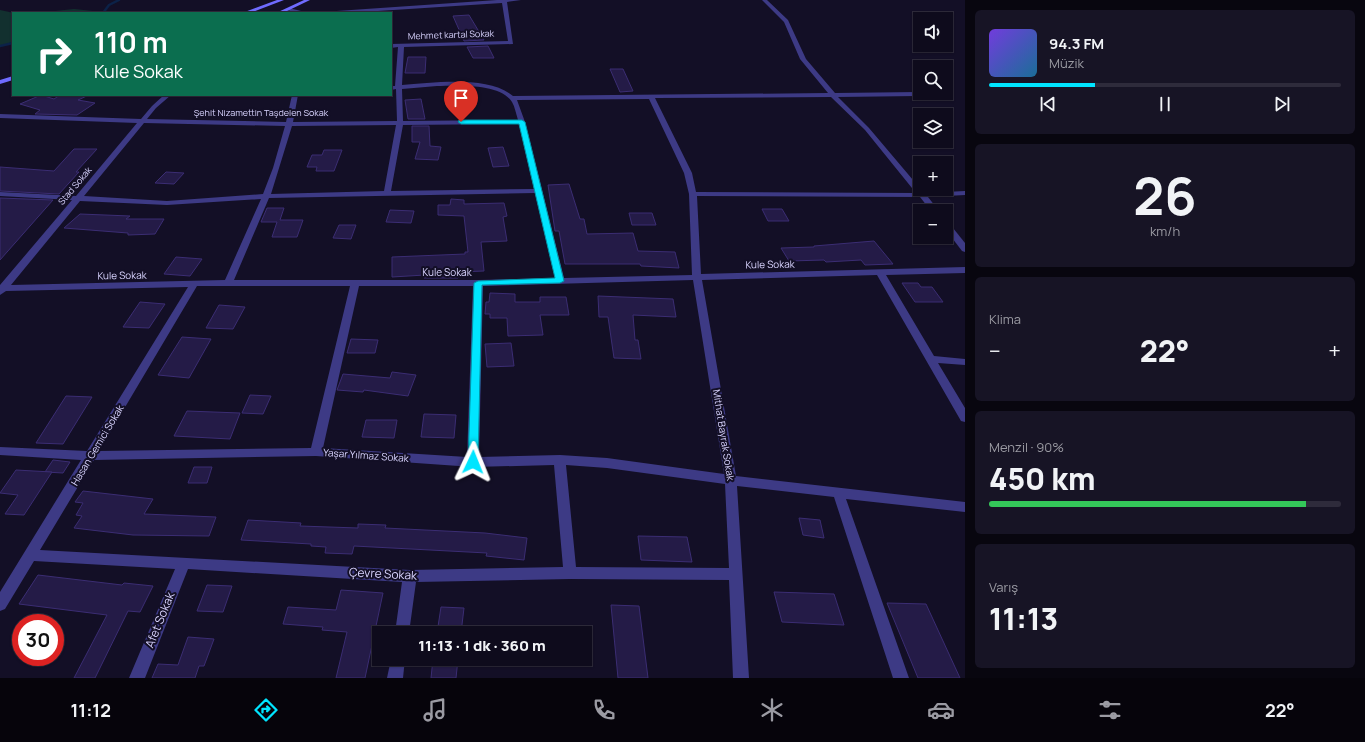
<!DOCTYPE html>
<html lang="tr">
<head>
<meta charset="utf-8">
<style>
	:root { --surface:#0e0b1c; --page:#171425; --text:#f1f3f6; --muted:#9b9ba3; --line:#2e2b3b; --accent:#00e5ff }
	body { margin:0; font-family:Manrope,sans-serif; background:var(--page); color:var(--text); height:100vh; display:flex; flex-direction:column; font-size:15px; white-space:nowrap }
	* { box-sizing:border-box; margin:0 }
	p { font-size:13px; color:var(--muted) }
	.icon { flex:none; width:22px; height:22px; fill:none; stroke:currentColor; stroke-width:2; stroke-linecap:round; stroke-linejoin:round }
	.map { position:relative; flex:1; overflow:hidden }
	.side { display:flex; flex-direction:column; gap:10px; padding:10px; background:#08060f; width:400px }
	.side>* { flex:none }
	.hud { position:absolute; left:12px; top:12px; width:380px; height:84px; border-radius:0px; box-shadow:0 1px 3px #0004,0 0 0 1px var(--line); background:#0b6e4f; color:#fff; overflow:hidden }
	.fabs { position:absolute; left:913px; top:12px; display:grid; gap:8px }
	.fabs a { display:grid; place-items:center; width:40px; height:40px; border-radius:0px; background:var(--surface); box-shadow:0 1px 3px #0004,0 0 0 1px var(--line); font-size:20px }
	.speed { position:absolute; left:12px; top:614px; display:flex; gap:8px; font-size:20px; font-weight:700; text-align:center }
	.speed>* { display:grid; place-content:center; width:52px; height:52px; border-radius:50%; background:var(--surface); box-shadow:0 1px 3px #0004,0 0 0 1px var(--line); line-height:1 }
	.speed .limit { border:6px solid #d22; background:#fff; color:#111 }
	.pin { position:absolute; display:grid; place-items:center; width:34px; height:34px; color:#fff; margin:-41px -17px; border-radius:50% 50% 50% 0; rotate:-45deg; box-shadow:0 0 4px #0007 }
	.pin .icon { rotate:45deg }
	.me { position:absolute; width:44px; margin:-22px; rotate:2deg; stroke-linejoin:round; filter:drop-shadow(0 0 3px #0008) }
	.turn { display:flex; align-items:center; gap:14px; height:84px; padding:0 16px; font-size:18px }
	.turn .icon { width:52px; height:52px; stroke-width:2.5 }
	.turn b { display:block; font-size:28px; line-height:34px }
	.big { font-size:30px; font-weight:800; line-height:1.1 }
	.side .widget { flex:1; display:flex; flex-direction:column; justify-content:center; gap:6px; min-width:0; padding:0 14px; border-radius:6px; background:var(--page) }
	.side .dial { align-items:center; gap:0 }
	.dial b { font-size:52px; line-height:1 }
	.song { display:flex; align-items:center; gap:12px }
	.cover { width:48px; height:48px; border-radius:6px; background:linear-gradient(135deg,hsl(260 70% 55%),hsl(200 70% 35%)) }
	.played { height:4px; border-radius:2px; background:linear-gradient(90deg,var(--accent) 30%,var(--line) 30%) }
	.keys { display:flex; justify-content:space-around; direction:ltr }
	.heat { display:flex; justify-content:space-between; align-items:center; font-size:22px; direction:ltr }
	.charge { height:6px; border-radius:3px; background:linear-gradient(90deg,#34c759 90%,var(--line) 0) }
	.trip { position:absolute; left:372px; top:626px; width:220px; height:40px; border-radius:0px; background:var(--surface); box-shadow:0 1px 3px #0004,0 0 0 1px var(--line); font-weight:800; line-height:40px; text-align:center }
	.tabs { display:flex; height:64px; justify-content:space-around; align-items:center; background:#06040b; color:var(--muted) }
	.tabs .icon { width:28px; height:28px }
	.tabs .active { color:var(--accent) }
	.tabs b { font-size:18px; color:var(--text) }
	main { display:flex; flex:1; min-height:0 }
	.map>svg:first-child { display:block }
	.green { fill:#12302f }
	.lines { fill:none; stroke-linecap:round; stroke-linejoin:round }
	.stream { stroke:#0c2248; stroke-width:2.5 }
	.building { fill:#241b47; stroke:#3b2d73 }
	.street { fill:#3d3a85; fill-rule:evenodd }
	.secondary { fill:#6f6bff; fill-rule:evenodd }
	.route { fill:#00e5ff; stroke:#0095a6 }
	.labels { text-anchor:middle; stroke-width:4; stroke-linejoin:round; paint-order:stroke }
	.far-street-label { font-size:9px; fill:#d9d4ff; stroke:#130f26 }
	.street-label { font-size:10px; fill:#d9d4ff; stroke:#130f26 }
	.near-street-label { font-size:12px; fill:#d9d4ff; stroke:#130f26 }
</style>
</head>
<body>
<main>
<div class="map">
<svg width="965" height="678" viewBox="0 0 965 678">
	<rect width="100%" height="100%" fill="#130f26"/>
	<g class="green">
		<path d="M74,9L93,11V13H36Z"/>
		<path d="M0,10L14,13L13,42L0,46Z"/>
	</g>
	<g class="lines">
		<g class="stream">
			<path d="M103,13L109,5L119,0"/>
			<path d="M0,46L13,43"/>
		</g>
	</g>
	<g class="building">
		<path d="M469,15L484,40L464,41L453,16Z"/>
		<path d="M488,46L494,58H473L467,47Z"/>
		<path d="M408,57H426L425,73H405Z"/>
		<path d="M610,69H623L633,91L620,92Z"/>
		<path d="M41,95L54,99L60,95H89L78,100L95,103L77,115L35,114L40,110L20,104Z"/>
		<path d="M421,99L425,119H408L405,100Z"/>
		<path d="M412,126H429L430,146L441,147L438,160L415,159L420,142H412Z"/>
		<path d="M503,147L509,166L493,167L488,148Z"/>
		<path d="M74,149H97L76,172H79L59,194L0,191V167L54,171Z"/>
		<path d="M324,150H342L334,171H316L317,167H307L312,155H322Z"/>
		<path d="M166,172L184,173L174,184L155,183Z"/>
		<path d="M569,184L580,219H584L587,234L633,233L638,251L675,252L679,268L641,266L640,264H565L559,231H555L548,185Z"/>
		<path d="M0,198L53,200L0,260Z"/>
		<path d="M451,199L464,200V204L504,203L507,216L503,217L507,241L481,242L484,271L458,272V278H424L425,275L392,277V257L465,254V252H468L464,216L438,215V205H450Z"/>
		<path d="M267,208H284L280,220H303L297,237H272L277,222H261Z"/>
		<path d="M762,209H782L789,221H768Z"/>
		<path d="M390,210L414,211L411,223L386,222Z"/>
		<path d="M629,213H652L656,225H632Z"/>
		<path d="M80,214L130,216L126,219H164L155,234L128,235V233L64,228Z"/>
		<path d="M339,225H356L351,239L333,238Z"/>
		<path d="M874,241L893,264L865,265L861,260L826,262L824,260L789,261L781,248L814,247V246Z"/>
		<path d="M176,257L202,259L190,276L164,274Z"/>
		<path d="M902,283H918L921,287H932L943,302H915Z"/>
		<path d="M490,293L515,294V302H540V297H566L569,315H540L543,335L508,336L507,318H490V314H485L486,302H489Z"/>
		<path d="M598,296L673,299L676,317L633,315L635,340H638L641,359L614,358L608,317H599Z"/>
		<path d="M140,302L165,304L149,328L123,327Z"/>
		<path d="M219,305L245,307L233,329L206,328Z"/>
		<path d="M182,337L211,339L189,378L158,375Z"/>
		<path d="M351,339L378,340L375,353H347Z"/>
		<path d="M511,343L514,366L487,367L485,344Z"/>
		<path d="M392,372L416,375L408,396L364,390L363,392L337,390L343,374L390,378Z"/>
		<path d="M250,395L271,396L263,414L242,413Z"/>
		<path d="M66,396L92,397L63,444L36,443Z"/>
		<path d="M187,411L240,413L230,439L174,436Z"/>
		<path d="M424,414L456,415L454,438L421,437Z"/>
		<path d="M366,420H397L394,438L362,437Z"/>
		<path d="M53,460L70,462L63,473L45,472Z"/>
		<path d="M194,467H212L207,483H188Z"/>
		<path d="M16,470L52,472L24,515L5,514L18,495L0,493Z"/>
		<path d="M83,491L153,499L144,514L216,517L209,536L133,535L74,528L82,516L76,515L83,503L75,502Z"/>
		<path d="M799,518L820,520L824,538L803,535Z"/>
		<path d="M248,520L301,523L300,526L358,528V524L386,525L385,528L485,533L527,538L524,560L486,556L487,553L354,546L352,554L325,553L326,547L311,546V544L241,540Z"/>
		<path d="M638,536L687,537L692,562L641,560Z"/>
		<path d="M38,575L122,585L124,583L153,586L140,612L128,611L95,678H74L107,615L19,604Z"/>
		<path d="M207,585L232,586L223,612L197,611Z"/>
		<path d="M341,590L383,593L365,678H336L347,632L322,630L323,627L283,624L288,607L336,610Z"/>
		<path d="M774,592L834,594L844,625L782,622Z"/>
		<path d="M887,603L926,604L960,678H918Z"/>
		<path d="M611,605L639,606L648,678H618Z"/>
		<path d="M441,607L464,608L461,633H437Z"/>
		<path d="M188,637L214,639L204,666H199L195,678H152L158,664L178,665Z"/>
		<path d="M433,659H458L456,678H431Z"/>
	</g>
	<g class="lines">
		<g class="street">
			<path d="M497,0H521L507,2L513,44L404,47L402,85C433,83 488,75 513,96L828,93L800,59L784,22L762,0H767L788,20L806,59L835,93L918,92L921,94L918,96L838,97L869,128L924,193L965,191V195L928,197L939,211H931L920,197L697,196L701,274L965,267V273L886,275L934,356L965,359V365L938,363L965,408V422L961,421L877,275L702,280L736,476L965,502V512L846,499L909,678H893L834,497L737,486L749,678H733L729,580L570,579L416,582L409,633H395L402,582L188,569L145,678H129L175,569L34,561L5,609L0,611V592L81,460L0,455V447L87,451L188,287L6,291L0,295V285L72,200L0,196V192L76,196L137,123L0,118V114L141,119L152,106L164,95H171L156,108L147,119L286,122L292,95H298L293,122L397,121L396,89L391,90V86H395L398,47L391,48V44L508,41L502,3L347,13H321L322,12ZM437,86C457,86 500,83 512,102C515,107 516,114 518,120L403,121L402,89ZM831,97L865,130L916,193L696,192L692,173L655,98ZM649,99L684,173L689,194L692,275L564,278L525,122L517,100ZM144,123L285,126L273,168L263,194L167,201L84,196ZM519,124L534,189L391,191L403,125ZM396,125L384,191L271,194L292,126ZM535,193L555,278L478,280H234L269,198ZM261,199L225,280L11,285L80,201L167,205ZM693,280L724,474L607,458L560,455L479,457L483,286ZM197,286H350L311,448L99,451ZM359,286H473L467,457L323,448ZM316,456L473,467L554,465L563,567L410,570L40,550L94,460ZM566,465L607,468L725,484L729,568L576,567Z"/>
			<path d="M289,8L305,12L306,13H297L287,10V8Z"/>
			<path d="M946,223H949L965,243V252L962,251L946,230Z"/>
			<path d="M391,659H405L403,678H387Z"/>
		</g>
		<g class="secondary">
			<path d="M277,0H284L250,13H242Z"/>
			<path d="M304,0H310L283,13H276Z"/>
			<path d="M13,76V80L0,84V80Z"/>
		</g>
	</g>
	<path class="route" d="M459,120H522L525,122L564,281L560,283L482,285L478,462L477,464L473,466L469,464L468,462L474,283L478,281L555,278L519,124H461L458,122Z"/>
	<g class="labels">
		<g class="far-street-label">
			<text transform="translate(451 35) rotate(-2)" y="3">Mehmet kartal Sokak</text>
			<text x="261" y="116">Şehit Nizamettin Taşdelen Sokak</text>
			<text transform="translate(75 186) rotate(-50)" y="3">Stad Sokak</text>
		</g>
		<g class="street-label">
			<text transform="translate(770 264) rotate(-1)" y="4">Kule Sokak</text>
			<text x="447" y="276">Kule Sokak</text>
			<text transform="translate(122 275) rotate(-1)" y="4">Kule Sokak</text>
			<text transform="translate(724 435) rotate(81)" y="4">Mithat Bayrak Sokak</text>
			<text transform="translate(97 445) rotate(-59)" y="4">Hasan Gemici Sokak</text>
			<text transform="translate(366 455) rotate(4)" y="4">Yaşar Yılmaz Sokak</text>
		</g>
		<g class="near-street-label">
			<text transform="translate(383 574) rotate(3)" y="4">Çevre Sokak</text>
			<text transform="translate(160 620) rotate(-68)" y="4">Afet Sokak</text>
		</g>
	</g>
</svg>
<div class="fabs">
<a><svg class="icon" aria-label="sound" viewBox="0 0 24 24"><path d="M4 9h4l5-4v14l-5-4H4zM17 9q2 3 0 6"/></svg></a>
<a><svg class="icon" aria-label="search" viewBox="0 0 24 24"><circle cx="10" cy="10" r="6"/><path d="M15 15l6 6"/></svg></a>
<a><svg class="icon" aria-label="layers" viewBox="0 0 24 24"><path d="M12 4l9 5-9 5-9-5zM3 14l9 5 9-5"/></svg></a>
<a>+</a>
<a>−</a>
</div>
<div class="speed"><div class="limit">30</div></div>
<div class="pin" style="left:461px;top:122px;background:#d93025"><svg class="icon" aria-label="arrive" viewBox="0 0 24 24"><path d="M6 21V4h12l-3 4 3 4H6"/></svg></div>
<svg class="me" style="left:473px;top:462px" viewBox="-20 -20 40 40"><path d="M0-17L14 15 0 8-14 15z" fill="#00e5ff" stroke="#fff" stroke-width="4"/></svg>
<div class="trip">11:13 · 1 dk · 360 m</div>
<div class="hud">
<div class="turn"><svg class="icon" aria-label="right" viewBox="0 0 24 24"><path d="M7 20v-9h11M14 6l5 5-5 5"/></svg><div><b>110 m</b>Kule Sokak</div></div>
</div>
</div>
<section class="side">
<div class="widget">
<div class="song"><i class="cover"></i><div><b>94.3 FM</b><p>Müzik</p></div></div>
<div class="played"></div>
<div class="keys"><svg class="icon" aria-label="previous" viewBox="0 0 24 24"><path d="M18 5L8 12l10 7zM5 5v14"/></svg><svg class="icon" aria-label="pause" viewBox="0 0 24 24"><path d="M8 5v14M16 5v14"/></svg><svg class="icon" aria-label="next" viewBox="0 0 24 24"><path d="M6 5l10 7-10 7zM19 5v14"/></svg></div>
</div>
<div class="widget dial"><b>26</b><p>km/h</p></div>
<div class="widget"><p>Klima</p>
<div class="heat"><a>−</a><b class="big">22°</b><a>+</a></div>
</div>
<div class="widget"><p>Menzil · 90%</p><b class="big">450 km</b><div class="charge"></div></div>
<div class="widget"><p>Varış</p><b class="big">11:13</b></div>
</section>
</main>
<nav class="tabs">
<b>11:12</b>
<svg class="icon active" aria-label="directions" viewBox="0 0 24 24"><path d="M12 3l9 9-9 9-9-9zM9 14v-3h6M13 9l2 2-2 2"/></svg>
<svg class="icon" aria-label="music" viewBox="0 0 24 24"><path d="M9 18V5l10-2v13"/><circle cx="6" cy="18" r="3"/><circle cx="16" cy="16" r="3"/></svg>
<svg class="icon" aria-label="phone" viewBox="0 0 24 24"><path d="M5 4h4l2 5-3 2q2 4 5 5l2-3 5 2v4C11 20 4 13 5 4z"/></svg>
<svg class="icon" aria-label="climate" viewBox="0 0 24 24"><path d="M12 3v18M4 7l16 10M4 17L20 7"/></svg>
<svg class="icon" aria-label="car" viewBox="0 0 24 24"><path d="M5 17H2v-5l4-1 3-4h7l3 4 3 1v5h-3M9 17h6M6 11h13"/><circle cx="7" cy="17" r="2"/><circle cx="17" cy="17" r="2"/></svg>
<svg class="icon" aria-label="filters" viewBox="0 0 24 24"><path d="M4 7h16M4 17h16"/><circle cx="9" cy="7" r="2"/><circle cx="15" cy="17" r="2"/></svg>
<b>22°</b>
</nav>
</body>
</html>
